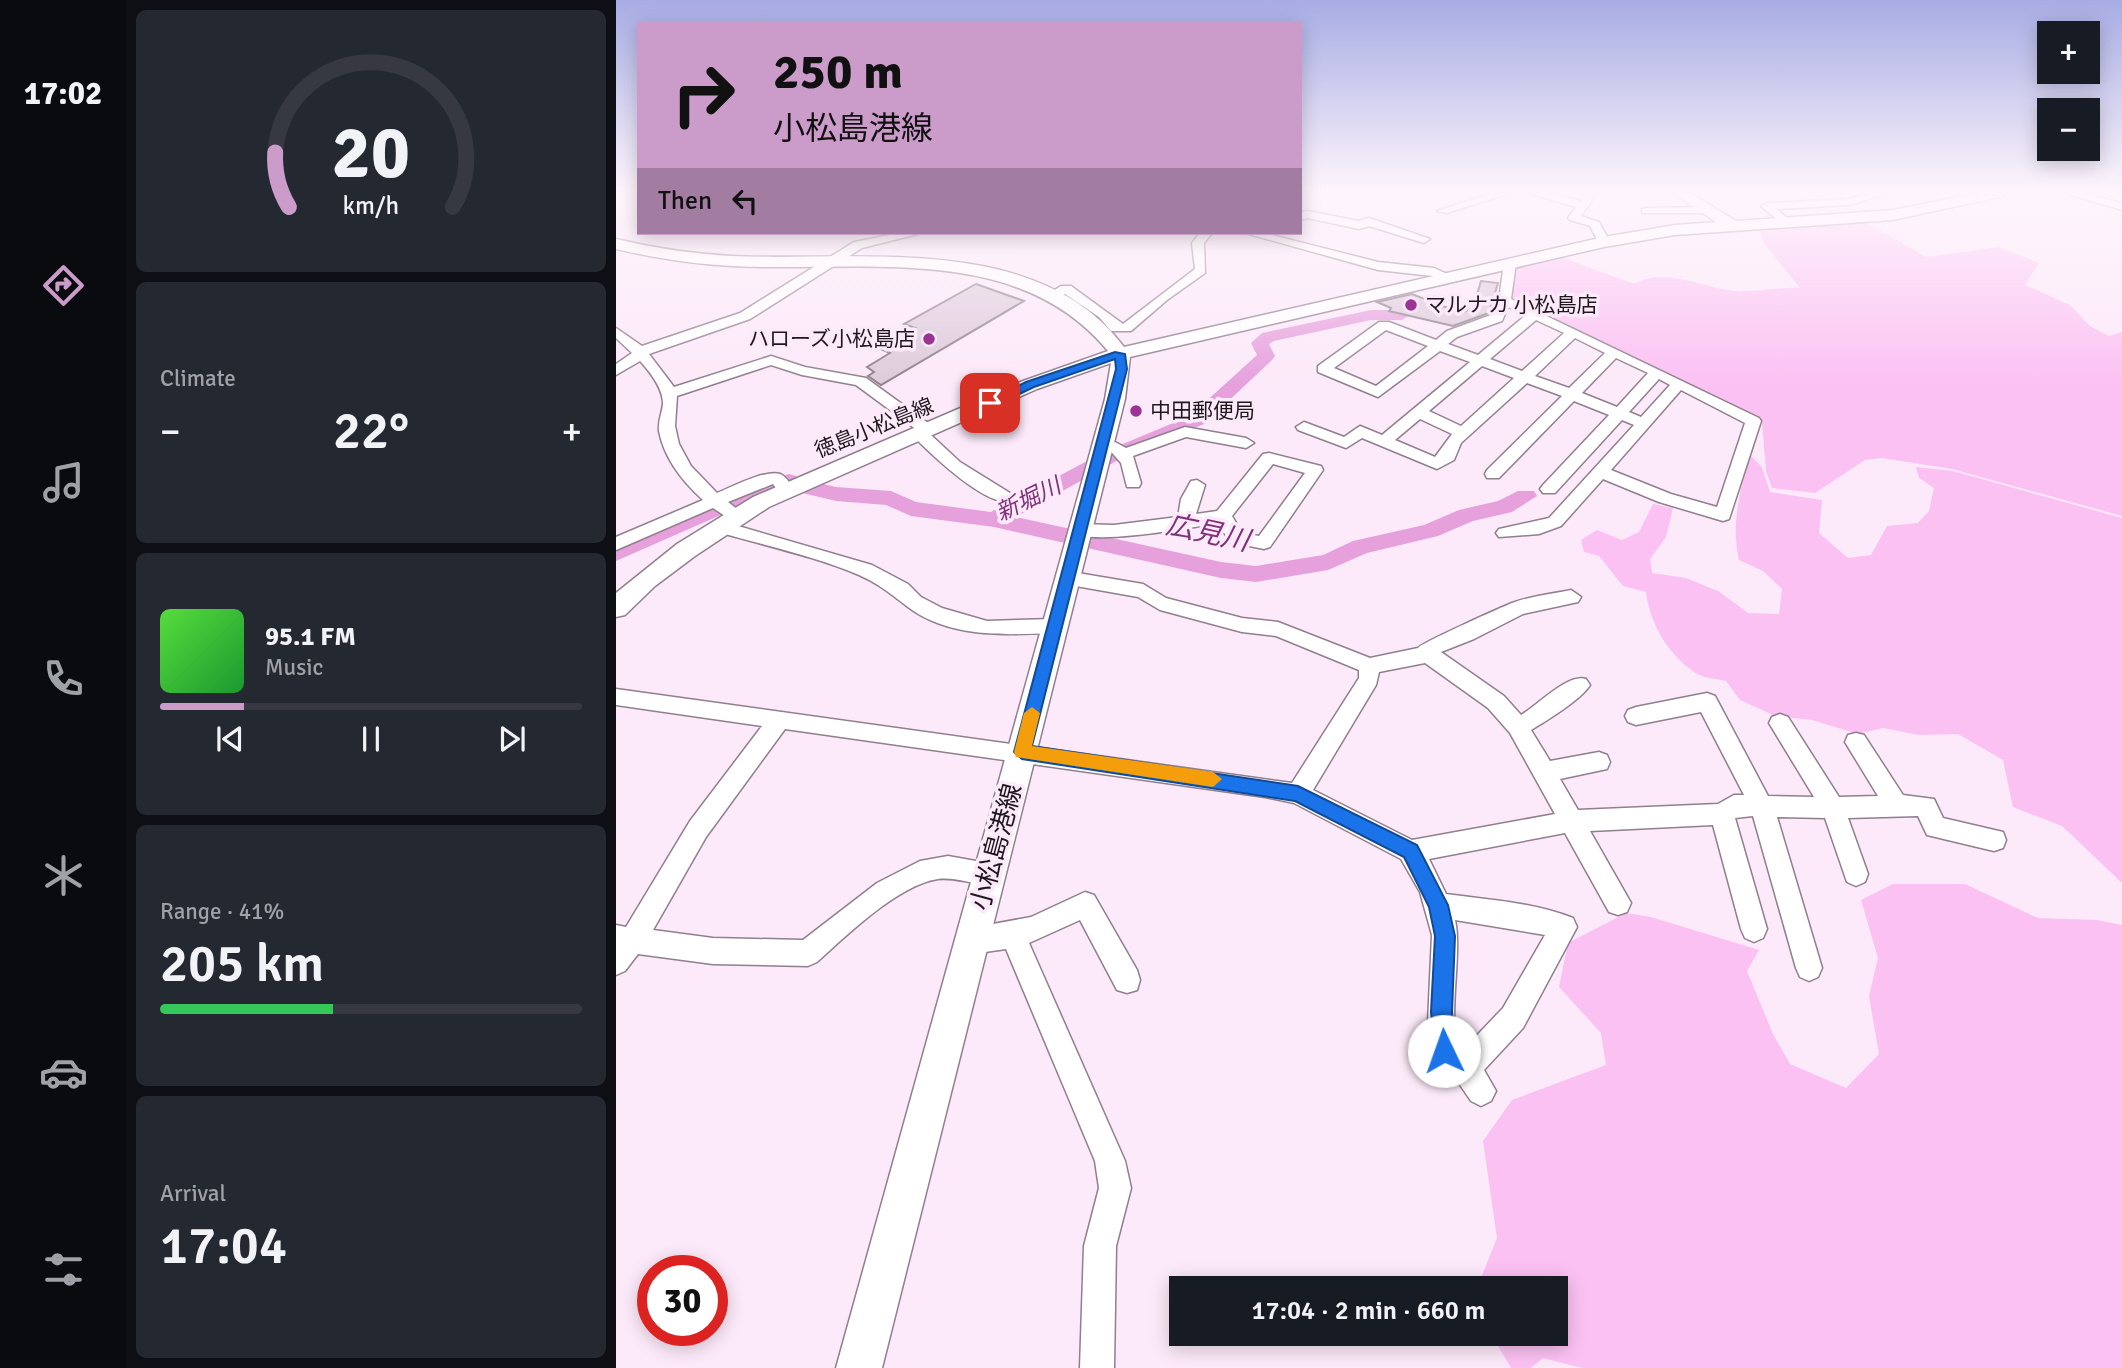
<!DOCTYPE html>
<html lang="en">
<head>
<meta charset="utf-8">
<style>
	:root { --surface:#171b24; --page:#242831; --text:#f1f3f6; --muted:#9ea1a6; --line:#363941; --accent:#cb9cca }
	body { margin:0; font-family:Signika,"Noto Sans JP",sans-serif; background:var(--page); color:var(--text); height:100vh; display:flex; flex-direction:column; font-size:26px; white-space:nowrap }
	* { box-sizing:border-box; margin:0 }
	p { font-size:23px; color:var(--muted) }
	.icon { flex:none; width:38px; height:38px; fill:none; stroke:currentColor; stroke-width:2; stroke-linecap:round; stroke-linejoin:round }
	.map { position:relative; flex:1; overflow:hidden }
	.panel { display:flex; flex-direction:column; gap:10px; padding:10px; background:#0d0f14; width:490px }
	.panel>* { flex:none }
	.guide { position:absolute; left:21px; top:21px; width:665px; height:214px; border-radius:0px; box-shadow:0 4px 18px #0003; background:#cb9cca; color:#111; overflow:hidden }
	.fabs { position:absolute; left:1421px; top:21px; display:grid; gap:14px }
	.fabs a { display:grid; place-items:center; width:63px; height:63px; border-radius:0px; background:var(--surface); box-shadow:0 4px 18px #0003; font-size:35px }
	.speed { position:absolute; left:21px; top:1255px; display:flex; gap:14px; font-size:35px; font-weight:700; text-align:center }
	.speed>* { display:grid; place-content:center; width:91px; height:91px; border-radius:50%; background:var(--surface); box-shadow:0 4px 18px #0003; line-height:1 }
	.speed .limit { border:10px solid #d22; background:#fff; color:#111 }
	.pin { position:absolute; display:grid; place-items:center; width:60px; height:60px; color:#fff; margin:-30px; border-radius:14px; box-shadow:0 4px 10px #0006 }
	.me { position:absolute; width:77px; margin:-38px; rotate:357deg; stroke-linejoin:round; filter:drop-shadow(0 0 5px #0008) }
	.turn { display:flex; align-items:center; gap:24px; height:147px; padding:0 21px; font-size:32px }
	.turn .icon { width:91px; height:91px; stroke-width:2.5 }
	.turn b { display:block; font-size:49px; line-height:60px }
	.then { display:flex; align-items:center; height:66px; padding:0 21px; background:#0003; gap:14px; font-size:26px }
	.big { font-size:52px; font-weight:600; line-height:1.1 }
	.panel .tile { flex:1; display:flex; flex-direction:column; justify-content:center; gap:10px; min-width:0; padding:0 24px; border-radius:10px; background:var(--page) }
	.panel .dial { align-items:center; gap:0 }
	.dial svg { height:182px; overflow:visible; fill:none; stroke:var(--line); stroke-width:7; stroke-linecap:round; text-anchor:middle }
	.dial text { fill:var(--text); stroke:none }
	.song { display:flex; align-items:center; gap:21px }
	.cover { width:84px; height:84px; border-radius:10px; background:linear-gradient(135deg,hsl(110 70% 55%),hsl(130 70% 35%)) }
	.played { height:7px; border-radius:4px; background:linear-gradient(90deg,var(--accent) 20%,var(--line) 20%) }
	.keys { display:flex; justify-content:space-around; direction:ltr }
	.heat { display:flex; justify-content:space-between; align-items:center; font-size:38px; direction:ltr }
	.charge { height:10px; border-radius:5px; background:linear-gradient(90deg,#34c759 41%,var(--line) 0) }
	.trip { position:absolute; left:553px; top:1276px; width:399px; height:70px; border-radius:0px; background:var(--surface); box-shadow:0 4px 18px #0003; font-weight:600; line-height:70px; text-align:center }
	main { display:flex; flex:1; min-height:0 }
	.menu { display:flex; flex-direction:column; width:126px; justify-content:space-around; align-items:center; background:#090b0e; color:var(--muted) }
	.menu .icon { width:49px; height:49px }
	.menu .selected { color:var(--accent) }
	.menu b { font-size:32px; color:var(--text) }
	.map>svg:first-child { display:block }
	.green { fill:#fbc1f3 }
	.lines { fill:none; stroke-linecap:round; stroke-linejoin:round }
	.river { fill:#e6a1dd; fill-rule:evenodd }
	.building { fill:#ddcbda; stroke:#907f8d; stroke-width:2 }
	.minor-casing { stroke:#907f8d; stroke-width:3 }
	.major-casing { stroke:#907f8d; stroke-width:3 }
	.minor { fill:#fff; fill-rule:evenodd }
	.major { fill:#fff; fill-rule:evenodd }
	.route { fill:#1a73e8; stroke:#114b97; stroke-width:2 }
	.slow { fill:#f59e0b }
	.poi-dot { fill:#9c3294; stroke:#fce9f9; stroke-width:2.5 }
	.labels { text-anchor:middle; stroke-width:7; stroke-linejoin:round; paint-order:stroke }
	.far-poi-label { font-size:21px; fill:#1e171d; stroke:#fce9f9; text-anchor:start }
	.far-street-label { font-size:21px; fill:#1e171d; stroke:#fce9f9 }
	.far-water-label { font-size:23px; font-style:italic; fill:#803179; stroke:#fce9f9 }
	.street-label { font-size:26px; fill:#1e171d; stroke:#fce9f9 }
	.water-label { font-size:28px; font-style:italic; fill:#803179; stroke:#fce9f9 }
</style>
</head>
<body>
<main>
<nav class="menu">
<b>17:02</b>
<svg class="icon selected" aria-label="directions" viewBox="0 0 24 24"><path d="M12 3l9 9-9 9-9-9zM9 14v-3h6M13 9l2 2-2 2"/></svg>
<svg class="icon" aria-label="music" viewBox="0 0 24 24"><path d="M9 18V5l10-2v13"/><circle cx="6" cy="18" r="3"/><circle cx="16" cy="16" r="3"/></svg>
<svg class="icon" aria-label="phone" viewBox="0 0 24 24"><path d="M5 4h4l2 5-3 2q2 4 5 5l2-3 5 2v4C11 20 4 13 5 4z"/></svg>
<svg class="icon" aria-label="climate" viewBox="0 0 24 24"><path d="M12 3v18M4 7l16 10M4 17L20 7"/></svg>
<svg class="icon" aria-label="car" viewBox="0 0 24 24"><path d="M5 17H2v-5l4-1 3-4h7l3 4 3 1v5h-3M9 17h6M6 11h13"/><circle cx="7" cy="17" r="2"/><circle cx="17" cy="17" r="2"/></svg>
<svg class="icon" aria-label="filters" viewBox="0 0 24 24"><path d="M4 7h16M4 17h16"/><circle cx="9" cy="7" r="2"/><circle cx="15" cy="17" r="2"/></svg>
</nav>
<section class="panel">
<div class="tile dial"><svg viewBox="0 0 100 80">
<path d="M14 69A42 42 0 1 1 86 69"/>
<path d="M14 69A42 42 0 0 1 8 45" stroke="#cb9cca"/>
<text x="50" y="56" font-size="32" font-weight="700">20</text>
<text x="50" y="72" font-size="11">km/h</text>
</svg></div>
<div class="tile"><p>Climate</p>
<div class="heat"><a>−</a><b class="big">22°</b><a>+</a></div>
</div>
<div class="tile">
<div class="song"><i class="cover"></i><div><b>95.1 FM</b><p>Music</p></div></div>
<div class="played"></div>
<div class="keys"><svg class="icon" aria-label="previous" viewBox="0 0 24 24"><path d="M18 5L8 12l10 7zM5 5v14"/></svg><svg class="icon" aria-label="pause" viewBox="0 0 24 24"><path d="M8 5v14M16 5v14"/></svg><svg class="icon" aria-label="next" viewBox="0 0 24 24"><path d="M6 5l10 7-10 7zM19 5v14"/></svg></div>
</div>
<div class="tile"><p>Range · 41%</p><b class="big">205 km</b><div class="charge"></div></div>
<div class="tile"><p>Arrival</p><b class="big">17:04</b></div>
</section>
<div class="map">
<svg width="1506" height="1368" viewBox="0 0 1506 1368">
	<rect width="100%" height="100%" fill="#fce9f9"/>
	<g class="green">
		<path d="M1243,222L1260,228L1310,257L1383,247L1423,263L1409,285L1454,305L1474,326L1493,336L1506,332V516L1336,469L1266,458L1249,460L1199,493L1156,488L1150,471L1146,422L894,299L901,267L945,257L1018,284C1050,266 1086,288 1119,291C1138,292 1163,287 1184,288L1147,242L1144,231Z"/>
		<path d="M1132,453L1146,467L1154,492L1206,500L1203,533L1232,558L1255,555L1271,526L1302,523L1313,511L1318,488L1303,478L1300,467L1337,471L1506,518V883L1446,826L1397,807L1387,760L1342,734L1303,735L1267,728L1242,734L1196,720L1159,716L1124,700L1110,681C1101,679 1086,678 1078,672C1051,653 1034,623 1030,592L1007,586L983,556L968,552L965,540L981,530L1006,540L1023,532L1037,504L1057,508L1050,537L1034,559L1036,573L1070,578L1102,591L1132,613L1163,614L1166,589L1147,571L1123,560C1114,520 1126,492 1132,453Z"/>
		<path d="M1277,884H1349L1422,918L1481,920L1506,925V1368H966L927,1358L915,1368H895L875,1334H940V1288H861L881,1238L867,1141L896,1100L990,1065L985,1033L943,987L952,943L1010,913L1035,917L1143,950L1131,971L1157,1034L1174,1064L1230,1088L1263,1054L1253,996L1262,958L1245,900Z"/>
	</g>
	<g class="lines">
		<path class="river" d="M755,310H786L794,315L786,320H755L658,341L653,344L659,356L656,360L588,424L504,459L400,517L605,562L640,566L707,555L737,541L808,525L843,510L882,501L902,491H918L921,496L896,512L857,521L822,536L751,553L712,570L640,582L605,578L378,527L295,516L270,505L220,501L182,492L180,486L132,503L0,561V544L116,493L173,474L180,476L183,482L190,480L220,487L275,491L300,502L375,512L490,451L574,416L641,355L635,343L646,333Z"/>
	</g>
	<g class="building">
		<path d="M865,281L882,283L873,313L837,326L773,311L775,308L761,302L796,294L845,313L857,308Z"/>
		<path d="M360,284L408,301L265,385L252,376L258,372L251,367L274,353L265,349L299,328L288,324Z"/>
	</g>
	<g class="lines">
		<g class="minor-casing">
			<g id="minor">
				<path d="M876,193H894L831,213L821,211Z"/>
				<path d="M912,193H932L965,201L970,193H981L965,216L983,222L994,242L984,245L974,226L954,220L952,218L960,207Z"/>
				<path d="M1255,193H1274L1233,205L1161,209L1176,223L1170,227L1145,206L1151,203L1233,199Z"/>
				<path d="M1449,193H1467L1506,203V210Z"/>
				<path d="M1030,208L1093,207L1099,210L1093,213H1026V209Z"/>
				<path d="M691,211L743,221L753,218L814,239L808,243L753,226L743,229L692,218L684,220V213Z"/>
				<path d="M284,233H306L246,248L134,319L33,354L58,387L155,356L189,367L250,378L319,428L321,431L315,435L344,462L394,493L397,497L394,501C370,507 315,454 298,437L296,434L301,430L240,385L186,375L155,365L61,396L59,426L63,444L75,466L101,493C114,488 150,469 164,474C170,476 175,485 179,490L176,494H164L157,484L112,502L130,516L127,520H115L97,508L0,550V537L87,500C67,482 48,458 43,431C42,421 46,413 47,404C47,388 34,372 24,361L0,375V364L16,353L0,338V328L26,346L124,313L238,242Z"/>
				<path d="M584,233H596L588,243L589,273L551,300L515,331H495L483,317L449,294L438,299L431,295L445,286H455L507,324L579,269L576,243Z"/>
				<path d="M629,233H648L762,262L818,268L838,277L832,281L816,276L762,270Z"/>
				<path d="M894,259L900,263L895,299L1143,418L1145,421L1113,519L1107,521L1043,502L987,479L945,526L923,534L883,537L880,533L883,529L933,518L1018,425L1006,420L939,493H927L924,489L927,485L993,415L958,401L883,478H871L869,474L871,470L946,396L911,383L845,443L838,460L821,469L746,438L730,448L682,430L680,427L688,422L728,437L744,426L766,435L854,362L824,351L762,397L702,372V366L763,322H773L820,340L831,331L875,315L884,293L888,263ZM892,307L910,315L862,355L832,344L841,337L886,321ZM920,320L948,333L906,371L874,359ZM770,330L812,346L760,386L718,368ZM959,338L989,353L953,388L919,376ZM1000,358L1032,373L1001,407L966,393ZM866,366L898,378L845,426L813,411ZM1043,379L1054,385L1025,417L1013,412ZM1065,390L1129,423L1101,507L1055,494L995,470ZM804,419L836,434L819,457L779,440Z"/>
				<path d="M569,427L630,438L638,443L630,448L570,437L517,456L525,483L523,487H511L505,463L491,447L493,444L499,442L510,448Z"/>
				<path d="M653,453L705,466L707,470L654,547L648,549L614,542L602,523C578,527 467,548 454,530L463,524L498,525L562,517L565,499L575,481L581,480L589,485L580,514L601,511L647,454ZM657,464L689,473L643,536L626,533L616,516Z"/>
				<path d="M105,521L256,565L292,584L305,597L326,608L371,621L437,619L444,621L447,626L444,631L437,633C389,635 333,638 292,607C276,595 262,583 243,575C198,556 146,545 99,531L96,527L99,523Z"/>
				<path d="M450,571L527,584L550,598L626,618L662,622L754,658L802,648C805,643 884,608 896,603C914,596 936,594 955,590L965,597L962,602L907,614L858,639L825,652L888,696L905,715C922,705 952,673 970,679L974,685C966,699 930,721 915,730L934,761L983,752L991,755L994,762L991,769L944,779L962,810L1102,804L1118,795H1128L1085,712L1020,725L1012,722L1009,716L1012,710L1020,707L1091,693L1099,696L1152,796L1198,797L1153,723L1156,717L1164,714L1172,717L1223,797L1262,796L1229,742L1232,735L1240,733L1248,735L1287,795L1318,799L1327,818L1387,832L1390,840L1387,848L1378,851L1311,835L1302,816L1232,818L1252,874L1249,882L1240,886L1231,882L1209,818L1161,817L1206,968L1202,977L1193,981L1184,977L1180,968L1137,816L1119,818L1151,929L1147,938L1138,942L1129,938L1125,929L1097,825L974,831L1015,903L1011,912L1002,915L993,912L949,833L813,859L830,894C872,900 917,902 957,918L961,927L907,1028L868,1070L880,1091L875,1101L865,1106L855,1101L840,1079L825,1072L815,1053L812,1022L816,935L804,892L785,859L678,803L649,797L169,729L90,837L37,930L97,938L187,940L261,883L304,861L332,856L382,865L385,873L382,881C362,889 343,876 322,879C282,885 231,935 201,962L192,966L97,964L22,954L9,971L0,975V925L10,927L74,821L146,726L0,705V689L676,783L743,678V670L660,636L626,632L544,610L522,597L443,583L441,578ZM809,663L872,708L894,733L939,814L796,840L697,790L760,685L763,672ZM839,920L929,935L887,1008L845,1052C829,1028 847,954 839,920Z"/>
				<path d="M469,892L478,895L521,970L524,980L521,990L511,993L501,990L464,920L413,943L509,1161L515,1188L500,1246L498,1368H464L468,1246L483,1188L479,1161L390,949L355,954L346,950L342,941L346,932L355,928L415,917Z"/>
			</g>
		</g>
		<g class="major-casing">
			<path id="major" d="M1057,193H1074L1120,221L1277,210L1363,193H1391L1384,197L1277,220L1059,235L988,247L514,357L509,399L266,1368H220L489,399L495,363L421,389L153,507L79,556L39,586L9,615L0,617V593L61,544L137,497L407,381L492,351C401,240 242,273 116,266C76,264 39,258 0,249V239C39,248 76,254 116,256C241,262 422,231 508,347L988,237L1059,225L1100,222Z"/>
		</g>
		<use href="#minor" class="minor"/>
		<use href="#major" class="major"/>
	</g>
	<linearGradient id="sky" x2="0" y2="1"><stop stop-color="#a7ace4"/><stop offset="0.5" stop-color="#fef5fc"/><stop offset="1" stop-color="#fef5fc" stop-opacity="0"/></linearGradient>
	<rect width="1506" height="384" fill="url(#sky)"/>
	<path class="route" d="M499,352L509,354L511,369L416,746L682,786L801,845L832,905L839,936L836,1012L839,1051L836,1058L828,1062L820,1058L815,1012L819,936L813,907L788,857L679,801L406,759L398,752L500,369L499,359L418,387L378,406L368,403L410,382Z"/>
	<path class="slow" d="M416,707L424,713L416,746L597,772L606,779L597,787L400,757L398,752L408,713Z"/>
	<g class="poi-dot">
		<circle cx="795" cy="305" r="7"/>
		<circle cx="313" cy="339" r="7"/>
		<circle cx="520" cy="411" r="7"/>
	</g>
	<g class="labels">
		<g class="far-poi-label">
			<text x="809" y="312">マルナカ 小松島店</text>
			<text x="299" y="346" text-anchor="end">ハローズ小松島店</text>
			<text x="534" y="418">中田郵便局</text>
		</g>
		<g class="far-street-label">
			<text transform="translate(258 428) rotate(-22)" y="7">徳島小松島線</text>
		</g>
		<g class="far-water-label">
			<text transform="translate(412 499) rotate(-26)" y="8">新堀川</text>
		</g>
		<g class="street-label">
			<text transform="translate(380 847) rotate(-75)" y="9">小松島港線</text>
		</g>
		<g class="water-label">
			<text transform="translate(592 532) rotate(12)" y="10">広見川</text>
		</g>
	</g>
</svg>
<div class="fabs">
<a>+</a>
<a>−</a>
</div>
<div class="speed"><div class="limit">30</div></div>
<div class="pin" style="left:374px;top:403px;background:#d93025"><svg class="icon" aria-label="arrive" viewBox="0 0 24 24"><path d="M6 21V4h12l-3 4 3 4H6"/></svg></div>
<svg class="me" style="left:828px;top:1051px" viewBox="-20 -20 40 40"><circle r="19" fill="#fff"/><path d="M0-13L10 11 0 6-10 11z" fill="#1a73e8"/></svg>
<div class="trip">17:04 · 2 min · 660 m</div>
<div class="guide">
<div class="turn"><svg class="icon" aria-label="right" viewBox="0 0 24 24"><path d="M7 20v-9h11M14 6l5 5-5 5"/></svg><div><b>250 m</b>小松島港線</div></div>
<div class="then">Then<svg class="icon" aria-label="left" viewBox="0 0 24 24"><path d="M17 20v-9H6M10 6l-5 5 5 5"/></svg></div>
</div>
</div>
</main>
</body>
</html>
